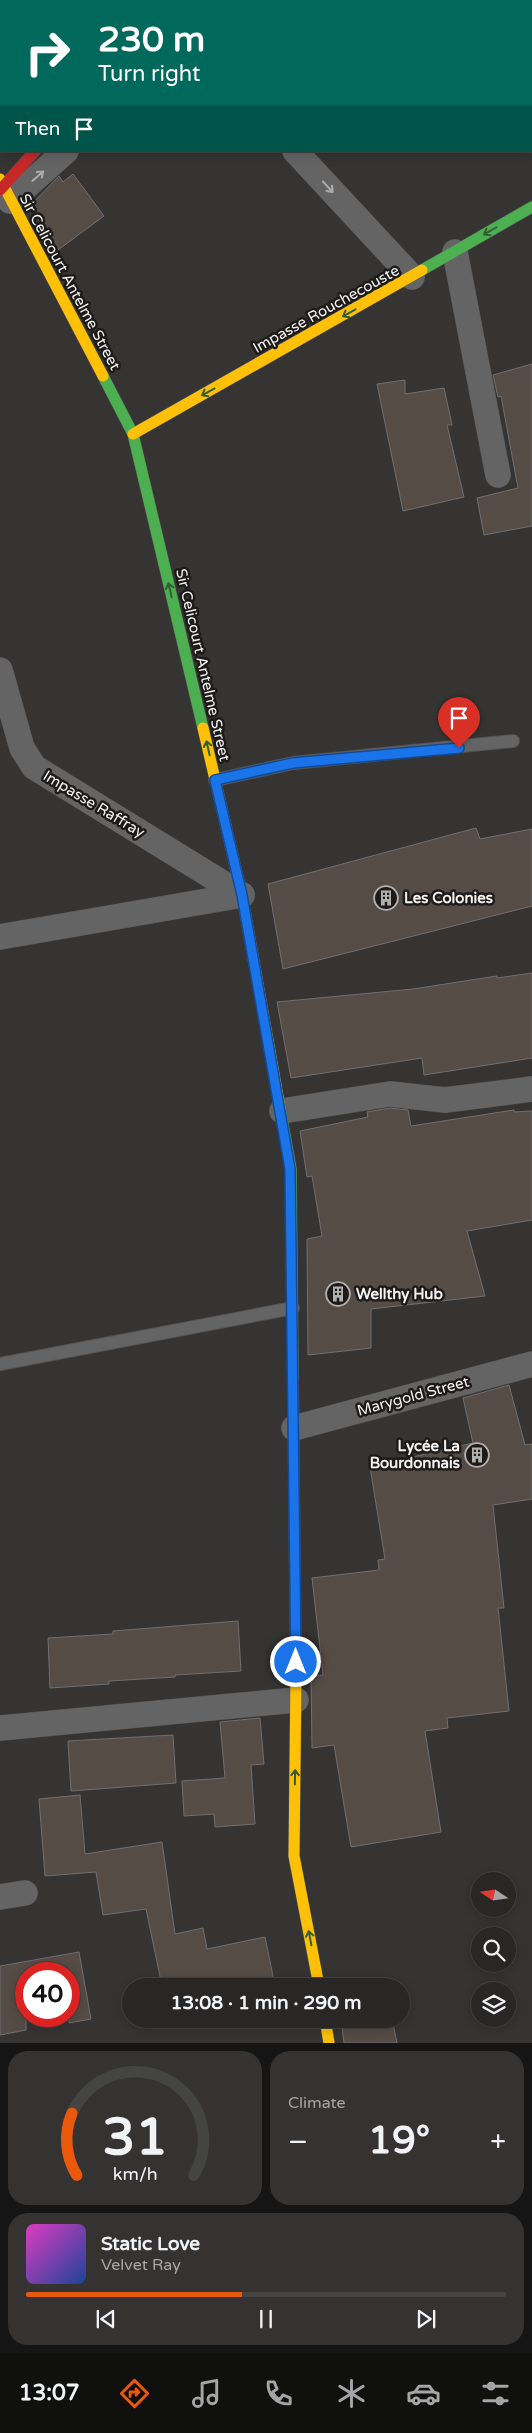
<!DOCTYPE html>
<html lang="en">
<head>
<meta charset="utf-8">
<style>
	:root { --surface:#282726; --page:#343332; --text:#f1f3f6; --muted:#a5a5a7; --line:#444443; --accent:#ea580c }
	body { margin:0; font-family:"Varela Round",sans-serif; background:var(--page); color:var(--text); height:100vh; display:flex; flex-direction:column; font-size:19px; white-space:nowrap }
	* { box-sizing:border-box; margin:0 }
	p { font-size:16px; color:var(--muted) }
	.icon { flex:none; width:28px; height:28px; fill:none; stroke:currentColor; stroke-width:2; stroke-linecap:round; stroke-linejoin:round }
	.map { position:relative; height:2043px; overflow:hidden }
	.drawer { display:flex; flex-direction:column; gap:8px; padding:8px; background:#161515; flex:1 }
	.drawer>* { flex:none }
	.guide { position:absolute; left:0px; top:0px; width:532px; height:152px; box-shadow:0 2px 12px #0003,0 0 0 1px var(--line); background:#00695c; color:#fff; overflow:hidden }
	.needle { width:32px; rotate:283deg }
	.tools { position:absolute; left:471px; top:1872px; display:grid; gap:10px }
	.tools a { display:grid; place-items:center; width:45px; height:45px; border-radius:50%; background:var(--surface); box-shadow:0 2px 12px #0003,0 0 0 1px var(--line); font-size:25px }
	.speed { position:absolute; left:15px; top:1962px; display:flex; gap:10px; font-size:25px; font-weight:700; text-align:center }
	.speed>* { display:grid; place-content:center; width:65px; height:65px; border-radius:50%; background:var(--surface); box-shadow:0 2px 12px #0003,0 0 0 1px var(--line); line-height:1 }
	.speed .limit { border:8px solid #d22; background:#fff; color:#111 }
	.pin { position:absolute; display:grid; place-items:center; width:42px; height:42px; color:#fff; margin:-51px -21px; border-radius:50% 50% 50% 0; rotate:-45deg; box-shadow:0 0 5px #0007 }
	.pin .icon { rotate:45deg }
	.me { position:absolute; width:55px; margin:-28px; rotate:0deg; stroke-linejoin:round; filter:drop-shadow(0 0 4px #0008) }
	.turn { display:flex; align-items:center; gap:18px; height:105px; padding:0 15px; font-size:22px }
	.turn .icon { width:65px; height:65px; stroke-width:2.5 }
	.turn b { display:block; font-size:35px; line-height:42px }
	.then { display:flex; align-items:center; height:48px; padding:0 15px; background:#0003; gap:10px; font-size:19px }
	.big { font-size:38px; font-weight:700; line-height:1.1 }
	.drawer .widget { flex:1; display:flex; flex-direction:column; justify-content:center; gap:8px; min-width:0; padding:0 18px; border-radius:20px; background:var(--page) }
	.drawer .dial { align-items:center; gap:0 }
	.dial svg { height:130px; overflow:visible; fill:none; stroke:var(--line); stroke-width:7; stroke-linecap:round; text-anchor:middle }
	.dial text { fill:var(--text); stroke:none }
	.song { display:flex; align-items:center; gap:15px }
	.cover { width:60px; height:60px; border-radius:8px; background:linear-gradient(135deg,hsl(310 70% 55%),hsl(220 70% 35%)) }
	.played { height:5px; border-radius:2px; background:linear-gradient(90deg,var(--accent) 45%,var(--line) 45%) }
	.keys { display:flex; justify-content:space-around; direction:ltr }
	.heat { display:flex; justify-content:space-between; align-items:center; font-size:28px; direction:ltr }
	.drawer .tiles { flex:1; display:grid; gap:8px; grid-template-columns:1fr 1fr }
	.widget:last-child { grid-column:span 2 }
	.trip { position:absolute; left:122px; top:1978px; width:288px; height:50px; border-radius:25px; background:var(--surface); box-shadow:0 2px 12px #0003,0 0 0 1px var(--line); font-weight:700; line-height:50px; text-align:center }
	.menu { display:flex; height:80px; justify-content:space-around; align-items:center; background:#10100f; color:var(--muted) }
	.menu .icon { width:35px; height:35px }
	.menu .selected { color:var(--accent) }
	.menu b { font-size:22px; color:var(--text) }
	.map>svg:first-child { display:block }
	.building { fill:#554c46; stroke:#706f6f }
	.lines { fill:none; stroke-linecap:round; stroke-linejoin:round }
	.lane-casing { stroke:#545353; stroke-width:14 }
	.street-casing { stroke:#545353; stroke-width:26 }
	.fast-casing { stroke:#545353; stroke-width:12 }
	.slow-casing { stroke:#545353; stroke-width:12 }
	.jam-casing { stroke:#545353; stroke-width:12 }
	.lane { stroke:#656464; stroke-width:12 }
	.street { stroke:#656464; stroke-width:25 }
	.fast { stroke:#4caf50; stroke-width:11 }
	.slow { stroke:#ffc107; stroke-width:11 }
	.jam { stroke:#c62828; stroke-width:11 }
	.oneway { stroke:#adacab }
	.oneway2 { stroke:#325e32 }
	.route-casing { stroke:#114b97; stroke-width:12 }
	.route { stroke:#1a73e8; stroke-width:9 }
	.labels { text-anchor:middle; stroke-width:5; stroke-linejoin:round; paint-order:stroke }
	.street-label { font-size:15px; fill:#f5f3f2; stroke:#1d1b1a }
	.poi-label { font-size:15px; font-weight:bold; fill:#f5f3f2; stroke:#1d1b1a; text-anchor:start }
</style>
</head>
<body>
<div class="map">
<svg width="532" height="2043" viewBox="0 0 532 2043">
	<rect width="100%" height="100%" fill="#353433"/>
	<g class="building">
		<path d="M73,174L104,216L58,250L48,238L31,205L59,176L63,182Z"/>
		<path d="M532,364V526L484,535L477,498L518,488L501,396L498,397L493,375Z"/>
		<path d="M405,380V394L444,388L452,425H447L464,497L403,511L377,384Z"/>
		<path d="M476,828L480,839L532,829V906L283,969L268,884Z"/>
		<path d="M532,973V1058L424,1075L422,1058L291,1078L277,1002L413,989L497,976V978Z"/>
		<path d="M390,1108L408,1110L411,1126L514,1110V1112L532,1111V1220L467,1231L485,1296L371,1309V1348L308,1355L307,1239L322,1236L312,1176L307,1177L300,1131L368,1117L367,1112Z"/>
		<path d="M509,1385L525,1445L532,1444V1499L493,1505L504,1608H498L509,1711L447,1718L448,1728L425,1731L441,1832L351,1847L334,1745L312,1748L311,1676L323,1675L312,1578L379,1570L378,1560L385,1559L370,1467L473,1443L463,1398Z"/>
		<path d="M238,1621L241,1671L175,1675V1677L109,1681V1684L50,1688L48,1638L113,1634V1631Z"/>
		<path d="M260,1718L264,1764L251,1765L255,1824L215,1827L214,1814L184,1816L182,1781L225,1778L220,1722Z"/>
		<path d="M173,1735L176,1783L71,1791L68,1741Z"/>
		<path d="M80,1795L85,1854L162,1842L175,1934L203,1928L207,1949L265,1937L275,1986H162L146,1909L103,1915L96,1872L45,1876L39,1799Z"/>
		<path d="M79,1952L91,2019L69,2023V1974H26V2030L0,2035V1966Z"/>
		<path d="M341,2019H392L397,2043H344Z"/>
	</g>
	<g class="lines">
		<g class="lane-casing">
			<g id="lane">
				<path d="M215,780L293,763L513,741"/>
				<path d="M0,1364L293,1308"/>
			</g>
		</g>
		<g class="street-casing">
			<g id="street">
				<path d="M305,1L306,0"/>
				<path d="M295,151L412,277"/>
				<path d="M10,201L66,151"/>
				<path d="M455,252L498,475"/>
				<path d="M0,670L22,748L34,767L242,895"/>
				<path d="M0,937L242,895"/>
				<path d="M282,1111L390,1094L445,1100L532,1089"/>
				<path d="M294,1428L532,1364"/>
				<path d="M0,1728L296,1700"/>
				<path d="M0,1897L25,1893"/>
			</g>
		</g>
		<g class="fast-casing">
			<g id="fast">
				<path d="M97,1L98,0"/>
				<path d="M0,105L1,104"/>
				<path d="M422,270L532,207"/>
				<path d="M103,376L133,434L203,728"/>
				<path d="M280,1108L291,1169L293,1379"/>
			</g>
		</g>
		<g class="slow-casing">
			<g id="slow">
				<path d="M167,1L168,0"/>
				<path d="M0,179L103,376"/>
				<path d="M133,434L422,270"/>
				<path d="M203,728L242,895L280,1108"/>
				<path d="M296,1675L294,1856L319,1986"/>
				<path d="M325,2019L329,2043"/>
			</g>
		</g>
		<g class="jam-casing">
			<g id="jam">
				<path d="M0,190L35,151"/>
				<path d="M293,1379L296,1675"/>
			</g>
		</g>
		<use href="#lane" class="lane"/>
		<use href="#street" class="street"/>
		<use href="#fast" class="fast"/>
		<use href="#slow" class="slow"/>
		<use href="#jam" class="jam"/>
	</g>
	<defs><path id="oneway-shaft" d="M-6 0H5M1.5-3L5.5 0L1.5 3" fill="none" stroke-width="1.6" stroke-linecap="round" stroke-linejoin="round" transform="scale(1.25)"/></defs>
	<g class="oneway">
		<use href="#oneway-shaft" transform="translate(38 176) rotate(-41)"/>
		<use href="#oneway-shaft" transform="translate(328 187) rotate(47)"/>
	</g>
	<g class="oneway2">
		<use href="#oneway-shaft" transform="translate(490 231) rotate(150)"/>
		<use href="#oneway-shaft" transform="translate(349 313) rotate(151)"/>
		<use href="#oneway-shaft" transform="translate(208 392) rotate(151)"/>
		<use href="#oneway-shaft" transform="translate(170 590) rotate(-103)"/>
		<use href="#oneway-shaft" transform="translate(208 748) rotate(-103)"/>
		<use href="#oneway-shaft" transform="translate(295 1777) rotate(-89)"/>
		<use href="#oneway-shaft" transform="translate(310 1938) rotate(-101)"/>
	</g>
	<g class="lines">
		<g class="route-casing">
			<path id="route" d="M296,1662L290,1169L242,895L215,780L293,763L459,748"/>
		</g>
		<use href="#route" class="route"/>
	</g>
	<defs>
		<g id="building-ring" transform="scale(1.25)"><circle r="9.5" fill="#1d1b1a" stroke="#b2b0af" stroke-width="1.5"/><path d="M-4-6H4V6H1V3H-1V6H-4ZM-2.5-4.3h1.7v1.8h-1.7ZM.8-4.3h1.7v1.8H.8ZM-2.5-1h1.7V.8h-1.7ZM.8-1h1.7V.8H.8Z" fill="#b2b0af"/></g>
	</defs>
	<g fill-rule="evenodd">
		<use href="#building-ring" x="386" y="898"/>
		<use href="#building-ring" x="338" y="1294"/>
		<use href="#building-ring" x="477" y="1455"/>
	</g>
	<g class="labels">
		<g class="street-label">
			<text transform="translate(70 282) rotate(62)" y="5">Sir Celicourt Antelme Street</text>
			<text transform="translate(326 309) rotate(-29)" y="5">Impasse Rouchecouste</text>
			<text transform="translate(203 665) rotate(77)" y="5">Sir Celicourt Antelme Street</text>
			<text transform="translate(94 804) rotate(31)" y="5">Impasse Raffray</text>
			<text transform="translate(413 1396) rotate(-15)" y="5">Marygold Street</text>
		</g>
		<g class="poi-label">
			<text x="404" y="903">Les Colonies</text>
			<text x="356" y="1299">Wellthy Hub</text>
			<text x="460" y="1451" text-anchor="end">Lycée La<tspan x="460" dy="17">Bourdonnais</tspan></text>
		</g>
	</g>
</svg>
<div class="tools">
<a><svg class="needle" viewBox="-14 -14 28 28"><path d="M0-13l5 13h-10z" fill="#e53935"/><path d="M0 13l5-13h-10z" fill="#a5a5a7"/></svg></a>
<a><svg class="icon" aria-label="search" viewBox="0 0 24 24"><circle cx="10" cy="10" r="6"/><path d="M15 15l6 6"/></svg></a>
<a><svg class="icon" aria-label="layers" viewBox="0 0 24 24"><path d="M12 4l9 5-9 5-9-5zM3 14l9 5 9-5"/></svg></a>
</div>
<div class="speed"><div class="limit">40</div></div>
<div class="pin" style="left:459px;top:748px;background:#d93025"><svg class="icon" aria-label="arrive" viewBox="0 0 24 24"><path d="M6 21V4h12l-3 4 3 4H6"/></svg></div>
<svg class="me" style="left:296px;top:1662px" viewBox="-20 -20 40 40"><circle r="17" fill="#1a73e8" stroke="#fff" stroke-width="3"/><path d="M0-11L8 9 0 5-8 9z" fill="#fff"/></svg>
<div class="trip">13:08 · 1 min · 290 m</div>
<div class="guide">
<div class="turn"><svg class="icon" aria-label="right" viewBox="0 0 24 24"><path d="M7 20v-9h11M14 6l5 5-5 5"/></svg><div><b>230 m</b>Turn right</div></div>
<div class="then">Then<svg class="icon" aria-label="arrive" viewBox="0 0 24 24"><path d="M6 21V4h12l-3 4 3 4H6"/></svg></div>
</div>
</div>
<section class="drawer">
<div class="tiles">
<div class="widget dial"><svg viewBox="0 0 100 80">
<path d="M14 69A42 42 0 1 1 86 69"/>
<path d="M14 69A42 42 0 0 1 11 31" stroke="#ea580c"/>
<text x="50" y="56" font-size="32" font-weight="700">31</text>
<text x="50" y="72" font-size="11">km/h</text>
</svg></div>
<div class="widget"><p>Climate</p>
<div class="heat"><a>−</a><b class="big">19°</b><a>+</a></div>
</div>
<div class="widget">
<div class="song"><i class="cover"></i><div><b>Static Love</b><p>Velvet Ray</p></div></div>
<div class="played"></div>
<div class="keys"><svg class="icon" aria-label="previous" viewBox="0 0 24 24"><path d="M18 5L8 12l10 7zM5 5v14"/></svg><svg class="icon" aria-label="pause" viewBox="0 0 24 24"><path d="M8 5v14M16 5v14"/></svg><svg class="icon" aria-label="next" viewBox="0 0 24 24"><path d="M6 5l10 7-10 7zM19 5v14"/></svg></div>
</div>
</div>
</section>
<nav class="menu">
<b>13:07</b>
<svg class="icon selected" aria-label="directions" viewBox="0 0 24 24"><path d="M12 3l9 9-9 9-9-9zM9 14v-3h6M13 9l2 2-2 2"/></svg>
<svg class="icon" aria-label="music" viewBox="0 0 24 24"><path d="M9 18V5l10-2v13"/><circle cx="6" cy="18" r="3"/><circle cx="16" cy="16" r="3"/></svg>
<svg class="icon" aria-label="phone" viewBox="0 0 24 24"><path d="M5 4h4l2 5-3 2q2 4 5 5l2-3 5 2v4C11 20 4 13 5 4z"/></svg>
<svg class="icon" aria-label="climate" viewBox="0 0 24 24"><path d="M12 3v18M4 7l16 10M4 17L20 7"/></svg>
<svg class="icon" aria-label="car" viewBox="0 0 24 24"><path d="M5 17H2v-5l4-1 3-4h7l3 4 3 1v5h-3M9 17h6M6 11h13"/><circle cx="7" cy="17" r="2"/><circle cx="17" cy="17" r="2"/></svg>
<svg class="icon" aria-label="filters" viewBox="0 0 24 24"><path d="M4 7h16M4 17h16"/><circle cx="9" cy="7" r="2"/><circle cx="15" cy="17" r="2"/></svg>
</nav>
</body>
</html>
